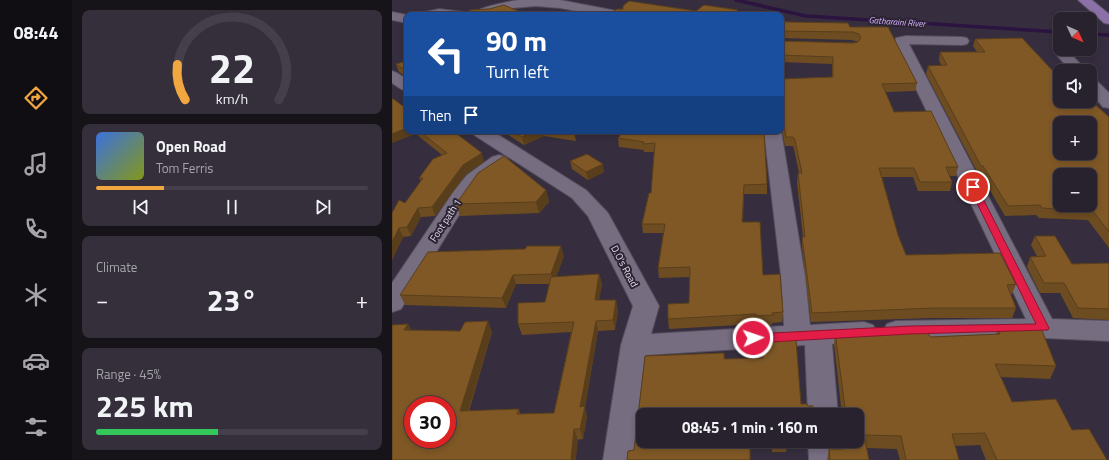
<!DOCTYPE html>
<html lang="en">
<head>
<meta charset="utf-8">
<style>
	:root { --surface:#28222e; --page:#342f3a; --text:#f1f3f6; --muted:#a5a4aa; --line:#443f4a; --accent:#f1a63f }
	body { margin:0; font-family:"Titillium Web",sans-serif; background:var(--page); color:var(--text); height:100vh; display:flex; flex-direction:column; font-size:15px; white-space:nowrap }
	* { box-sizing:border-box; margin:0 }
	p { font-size:13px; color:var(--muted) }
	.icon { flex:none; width:22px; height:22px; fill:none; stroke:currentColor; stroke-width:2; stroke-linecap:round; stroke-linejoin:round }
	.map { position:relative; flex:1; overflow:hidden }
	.details { display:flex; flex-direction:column; gap:10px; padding:10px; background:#161319; width:320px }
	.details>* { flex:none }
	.top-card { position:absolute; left:12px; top:12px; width:380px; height:122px; border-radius:8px; box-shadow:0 2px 6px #0003,0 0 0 1px var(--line); background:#1a4fa0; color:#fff; overflow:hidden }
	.needle { width:26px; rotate:134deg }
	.tools { position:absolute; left:661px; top:12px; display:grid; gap:8px }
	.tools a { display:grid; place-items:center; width:44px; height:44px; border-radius:8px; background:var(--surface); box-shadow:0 2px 6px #0003,0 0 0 1px var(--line); font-size:20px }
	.speed { position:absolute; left:12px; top:396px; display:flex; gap:8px; font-size:20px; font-weight:700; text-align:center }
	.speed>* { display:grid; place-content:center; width:52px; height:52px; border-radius:50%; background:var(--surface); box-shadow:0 2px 6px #0003,0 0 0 1px var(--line); line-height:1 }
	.speed .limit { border:6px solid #d22; background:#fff; color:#111 }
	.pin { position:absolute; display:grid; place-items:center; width:34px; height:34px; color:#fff; margin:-17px; border:2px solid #fff; border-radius:50%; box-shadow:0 1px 4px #0007 }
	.me { position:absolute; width:44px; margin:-22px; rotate:87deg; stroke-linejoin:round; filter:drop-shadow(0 0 3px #0008) }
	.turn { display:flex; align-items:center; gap:14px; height:84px; padding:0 16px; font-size:18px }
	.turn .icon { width:52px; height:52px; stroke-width:2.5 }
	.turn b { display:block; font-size:28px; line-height:34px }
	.then { display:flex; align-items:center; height:38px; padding:0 16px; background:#0003; gap:8px; font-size:15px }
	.big { font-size:30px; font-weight:700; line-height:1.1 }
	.details .card { flex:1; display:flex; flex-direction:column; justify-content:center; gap:6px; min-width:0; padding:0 14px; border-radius:8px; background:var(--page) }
	.details .dial { align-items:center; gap:0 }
	.dial svg { height:104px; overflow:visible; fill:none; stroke:var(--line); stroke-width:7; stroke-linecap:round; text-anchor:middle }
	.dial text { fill:var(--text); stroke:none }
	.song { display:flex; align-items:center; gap:12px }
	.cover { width:48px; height:48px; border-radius:6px; background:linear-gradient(135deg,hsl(220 70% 55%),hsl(70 70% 35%)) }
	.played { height:4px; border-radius:2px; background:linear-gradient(90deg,var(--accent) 25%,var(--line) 25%) }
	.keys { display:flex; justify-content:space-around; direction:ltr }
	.heat { display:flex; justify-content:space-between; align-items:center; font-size:22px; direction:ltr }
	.charge { height:6px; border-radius:3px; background:linear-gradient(90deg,#34c759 45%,var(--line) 0) }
	.trip { position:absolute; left:244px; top:408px; width:228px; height:40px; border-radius:8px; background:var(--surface); box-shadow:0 2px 6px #0003,0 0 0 1px var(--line); font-weight:700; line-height:40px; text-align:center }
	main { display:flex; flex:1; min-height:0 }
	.tabs { display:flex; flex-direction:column; width:72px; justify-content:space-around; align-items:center; background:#100e12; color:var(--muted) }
	.tabs .icon { width:28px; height:28px }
	.tabs .current { color:var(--accent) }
	.tabs b { font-size:18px; color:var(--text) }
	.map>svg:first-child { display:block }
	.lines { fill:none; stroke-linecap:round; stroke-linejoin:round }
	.stream { stroke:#2c1441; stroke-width:3.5 }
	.minor-casing { stroke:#544d5b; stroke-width:2 }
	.major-casing { stroke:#544d5b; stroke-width:2 }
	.minor { fill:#766d80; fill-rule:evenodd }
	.major { fill:#8c71a8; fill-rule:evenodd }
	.wall { fill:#6d4c21 }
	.shaded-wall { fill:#593e1b }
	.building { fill:#7f5826; stroke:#593e1b; fill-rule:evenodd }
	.route { fill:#e11d48; stroke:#92132f }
	.labels { text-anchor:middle; stroke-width:4; stroke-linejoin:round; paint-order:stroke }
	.far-water-label { font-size:9px; font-style:italic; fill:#d6b0fe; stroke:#2c2434 }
	.street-label { font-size:10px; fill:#e1dce7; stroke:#2c2434 }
</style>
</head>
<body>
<main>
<nav class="tabs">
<b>08:44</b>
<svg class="icon current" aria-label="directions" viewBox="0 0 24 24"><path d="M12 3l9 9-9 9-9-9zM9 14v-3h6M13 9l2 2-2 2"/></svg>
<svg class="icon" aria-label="music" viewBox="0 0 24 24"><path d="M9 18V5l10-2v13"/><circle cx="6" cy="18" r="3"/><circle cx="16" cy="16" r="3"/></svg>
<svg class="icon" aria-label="phone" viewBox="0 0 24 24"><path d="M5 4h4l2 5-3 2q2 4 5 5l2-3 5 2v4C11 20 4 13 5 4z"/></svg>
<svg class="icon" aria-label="climate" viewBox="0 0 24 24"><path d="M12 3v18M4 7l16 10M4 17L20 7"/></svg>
<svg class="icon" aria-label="car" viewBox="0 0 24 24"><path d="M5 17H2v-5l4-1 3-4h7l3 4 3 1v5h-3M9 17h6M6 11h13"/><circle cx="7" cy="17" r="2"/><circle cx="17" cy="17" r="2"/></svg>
<svg class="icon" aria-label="filters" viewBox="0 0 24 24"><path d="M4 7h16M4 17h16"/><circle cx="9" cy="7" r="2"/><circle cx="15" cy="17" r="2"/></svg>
</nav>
<section class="details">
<div class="card dial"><svg viewBox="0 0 100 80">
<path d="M14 69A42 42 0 1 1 86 69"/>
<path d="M14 69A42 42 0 0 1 8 42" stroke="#f1a63f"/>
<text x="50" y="56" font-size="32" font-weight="700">22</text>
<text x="50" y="72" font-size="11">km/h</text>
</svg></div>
<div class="card">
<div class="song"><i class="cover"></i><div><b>Open Road</b><p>Tom Ferris</p></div></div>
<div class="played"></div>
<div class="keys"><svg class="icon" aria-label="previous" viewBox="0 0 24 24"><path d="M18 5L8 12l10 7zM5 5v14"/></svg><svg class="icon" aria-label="pause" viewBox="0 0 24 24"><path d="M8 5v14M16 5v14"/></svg><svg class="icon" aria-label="next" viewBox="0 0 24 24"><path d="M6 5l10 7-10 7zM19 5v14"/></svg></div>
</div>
<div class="card"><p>Climate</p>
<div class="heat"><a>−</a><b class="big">23°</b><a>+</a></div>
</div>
<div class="card"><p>Range · 45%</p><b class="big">225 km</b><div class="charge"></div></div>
</section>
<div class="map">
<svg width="717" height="460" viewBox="0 0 717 460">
	<rect width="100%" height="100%" fill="#362e3e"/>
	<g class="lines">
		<g class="stream">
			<path d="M344,0L414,16L668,32"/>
			<path d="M698,34L717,35"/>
		</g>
		<g class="minor-casing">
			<g id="minor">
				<path d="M126,0H168L225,11L230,12L231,15H207L168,8L144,6L121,8L98,15H79C84,7 116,2 126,0Z"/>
				<path d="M47,9L72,12L73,15H32L33,12Z"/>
				<path d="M0,12L15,15V23L0,20Z"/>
				<path d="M514,36L570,37L575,38L577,41L575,44L570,45L517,44L660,319L717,321V341L652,338L504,341L495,338L491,331L495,324L504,321L634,319L502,43L504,38Z"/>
				<path d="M668,48L674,49L695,71H679L662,52L664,49Z"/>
				<path d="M0,71L5,73L15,79V91L9,89L0,83Z"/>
				<path d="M698,78L704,80L717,93V108L711,107L698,92Z"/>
				<path d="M389,130L413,276L418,325L472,322L481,325L485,332L481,339L472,342L440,344L446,415H416L413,345L254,355L243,460H211L229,345L241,306L196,216L180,198L82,135L79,131H100L194,190L216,213L267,306L259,334L392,326L389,276L372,131H389Z"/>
				<path d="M107,155L114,157L117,161L114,165L89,183L80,194L9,309L0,312V283L62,191L75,175L100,157Z"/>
				<path d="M416,441H448L449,460H417Z"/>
			</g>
		</g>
		<g class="major-casing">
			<path id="major" d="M686,0H700L717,14V24L712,23Z"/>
		</g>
		<use href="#minor" class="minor"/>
		<use href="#major" class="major"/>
	</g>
	<g class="wall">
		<path d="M77,10L135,15H79Z"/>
		<path d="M389,21L458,27H496L525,83L523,91L494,92L502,112L566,167L564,176H557L560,182L558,191H526L521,177H490L506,235L514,255L624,284L620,294H619L624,308L620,318H539L419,322L410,247V237H411L405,182L406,173H407L402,149L401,146H393L390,130L389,129V79L440,77V64L389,62V41L461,43L466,42L460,40L389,38Z"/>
		<path d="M583,39L661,71H668L717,117V248L696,220L647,218L644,215L613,216L589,175H587L534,74L536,66L549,65L547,60L548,52H585L581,46Z"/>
		<path d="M15,61V77L7,72L4,64Z"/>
		<path d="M15,131H61L92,162L74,174L43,216L29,217L19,236L11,237L0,260V213L13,203L29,181L27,178L50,155L24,134Z"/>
		<path d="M110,131H180L182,132L184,141L152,136L132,145Z"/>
		<path d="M232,131L375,184V194H352L351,222L371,275L391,312L390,322L380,323V325L364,326L363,324L277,329L276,319L297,303L298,277L267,278L266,268L271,233H251L250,224L259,193L262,152H252V150L227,147L226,138Z"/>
		<path d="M178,161L212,172L196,180L180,169Z"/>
		<path d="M154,190L157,202L147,213L68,216L64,204Z"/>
		<path d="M643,236L680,264L717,263V320L681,318L668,293H648L635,267L638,257L645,256L639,245Z"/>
		<path d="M172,256L164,277L207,274L210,284L207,300L226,310L223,330L206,331L193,408L195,417L191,439L0,460L16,324L19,330L100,332L77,411L127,409L128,414L162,413L179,332L130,335L126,324L153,302L158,284H124L114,308L13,305L8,295Z"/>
		<path d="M606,327L664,366L658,379L609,377L620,402L680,430L715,460H594L588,445L563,446L567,460H508L505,449L475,448L477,460H435L437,449H451L454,445L453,441H465V415H450L442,344L443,332L537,335L539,337L604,334Z"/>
		<path d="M386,338V340H404L409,404H415L416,406H421V415H251V441H333V446H358V460H235L236,451L242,450L253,356L332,353L333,359L369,358L368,349V339Z"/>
		<path d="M380,441H415V447H395L394,452H380Z"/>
	</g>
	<g class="shaded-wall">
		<path d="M346,10V15L341,14Z"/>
		<path d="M15,128V131H23L24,134L0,143V134Z"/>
		<path d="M142,131H151L152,136L132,145L130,137Z"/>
		<path d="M90,153L92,162L74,174L43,216L40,207L71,165Z"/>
		<path d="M211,164L212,172L196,180L194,172Z"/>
		<path d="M352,185V194L350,232V222Z"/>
		<path d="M154,190L157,202L147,213L144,202Z"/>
		<path d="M26,208L29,217L19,236L15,227Z"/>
		<path d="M7,228L11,237L0,260V242Z"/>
		<path d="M169,246L172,256L162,284L159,274Z"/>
		<path d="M207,274L210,284L205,311L203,300Z"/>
		<path d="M121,275L124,284L114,308L110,298Z"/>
		<path d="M224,300L226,310L223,330L221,320Z"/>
		<path d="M96,321L100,332L73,421L68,411Z"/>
		<path d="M204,321L206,331L193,408L195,417L191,439L188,429V407Z"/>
		<path d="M16,324L21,334L12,330Z"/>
		<path d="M182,429L186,440L184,460H179Z"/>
	</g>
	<g class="building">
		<path d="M237,1L304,11L312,5L346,10L341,14L347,15H217L225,9H231V6Z"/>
		<path d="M112,5L135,15H86L77,10L97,9Z"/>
		<path d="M195,12L211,15H190Z"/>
		<path d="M389,21L395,22L456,23L458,27H496L525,83L490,84L502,112L539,111L566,167H554L560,182H528L522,168H487L506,235L514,255L608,253L624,284L615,285L624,308H542L420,313L410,237H413L406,173H410L403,140L401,137H394L391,121L389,120V79L441,77V57L389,55V41L461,43L466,42L469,38L467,34L461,32L389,31Z"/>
		<path d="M630,38L661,71H671H668V101H698V100L717,117V232L701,211L650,208L648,205L616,206L591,166H589L536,66L555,65L548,52H593L583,39ZM668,123H698V153H668ZM668,175H698V205H668Z"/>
		<path d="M15,61V71L4,64Z"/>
		<path d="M0,98L15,109V128L0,134Z"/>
		<path d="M27,131H61L90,153L71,165L40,207L26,208L15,227L7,228L0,242V213L7,200L13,203L31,178H27L41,159L55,153Z"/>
		<path d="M121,131H142L130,137Z"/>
		<path d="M232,131H372L375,184L352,185L350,222H368L371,275L388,274L391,312L380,313L381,315L364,316V314L276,319V304L297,303L298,267L266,268L273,224H250L257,193H259L263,143L251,144L252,142L226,138Z"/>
		<path d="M195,154L211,164L194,172L178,161Z"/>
		<path d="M112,156L154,190L144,202L64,204L86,173Z"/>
		<path d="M643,236H663L680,264L717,263V309L686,308L672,283H652L638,257L654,256Z"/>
		<path d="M135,246H169L159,274L121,275L110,298L8,295L36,252L133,249Z"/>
		<path d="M207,274L203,300H224L221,320L204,321L188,407L193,406L188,429H182L179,460H0V325L16,324L12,330L68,331L73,322L96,321L68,411L127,409L125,414L162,413L182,322L126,324V303L153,302L159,277ZM21,405H55V439H21Z"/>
		<path d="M606,327L649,328L664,366L603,364L620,402L664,399L680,430L697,429L715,460H605L593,433L560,434L567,460H514L509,436L472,435L477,460H438L437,449H451L452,445H458L457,441H465V415H454L443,332L535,329L537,335L539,337L608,334Z"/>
		<path d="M386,338V340H404L409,404H415L416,406H421V415H380V411L333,412V415H251V441H333V446H358V460H235L236,451L242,450L253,356L332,353V359L371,358L368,339Z"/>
		<rect x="380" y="441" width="15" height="1"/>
	</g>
	<path class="route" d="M581,184L585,187L657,328L656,330L518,334L361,343L357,341L356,338L357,335L361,334L518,326L644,324L577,187Z"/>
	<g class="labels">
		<g class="far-water-label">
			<text transform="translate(505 22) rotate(4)" y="3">Gatharaini River</text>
		</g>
		<g class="street-label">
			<text transform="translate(53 220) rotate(-57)" y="4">Foot path 1</text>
			<text transform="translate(233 266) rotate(62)" y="4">D.O's Road</text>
		</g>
	</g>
</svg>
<div class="tools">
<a><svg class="needle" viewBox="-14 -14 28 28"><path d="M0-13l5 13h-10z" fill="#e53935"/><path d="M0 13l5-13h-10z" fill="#a5a4aa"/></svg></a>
<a><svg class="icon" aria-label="sound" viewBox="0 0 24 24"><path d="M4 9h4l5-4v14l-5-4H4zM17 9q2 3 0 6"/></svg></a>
<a>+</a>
<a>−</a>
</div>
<div class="speed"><div class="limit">30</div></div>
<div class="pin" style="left:581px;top:187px;background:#d93025"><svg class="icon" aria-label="arrive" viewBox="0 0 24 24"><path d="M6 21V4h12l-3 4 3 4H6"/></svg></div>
<svg class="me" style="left:361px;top:338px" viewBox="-20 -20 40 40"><circle r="17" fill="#e11d48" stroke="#fff" stroke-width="3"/><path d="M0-11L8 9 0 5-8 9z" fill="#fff"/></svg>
<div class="trip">08:45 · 1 min · 160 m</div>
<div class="top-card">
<div class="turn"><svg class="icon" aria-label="left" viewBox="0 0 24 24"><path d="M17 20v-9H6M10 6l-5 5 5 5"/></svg><div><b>90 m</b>Turn left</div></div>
<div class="then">Then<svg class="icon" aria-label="arrive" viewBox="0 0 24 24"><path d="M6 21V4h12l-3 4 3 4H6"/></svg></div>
</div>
</div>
</main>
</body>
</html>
